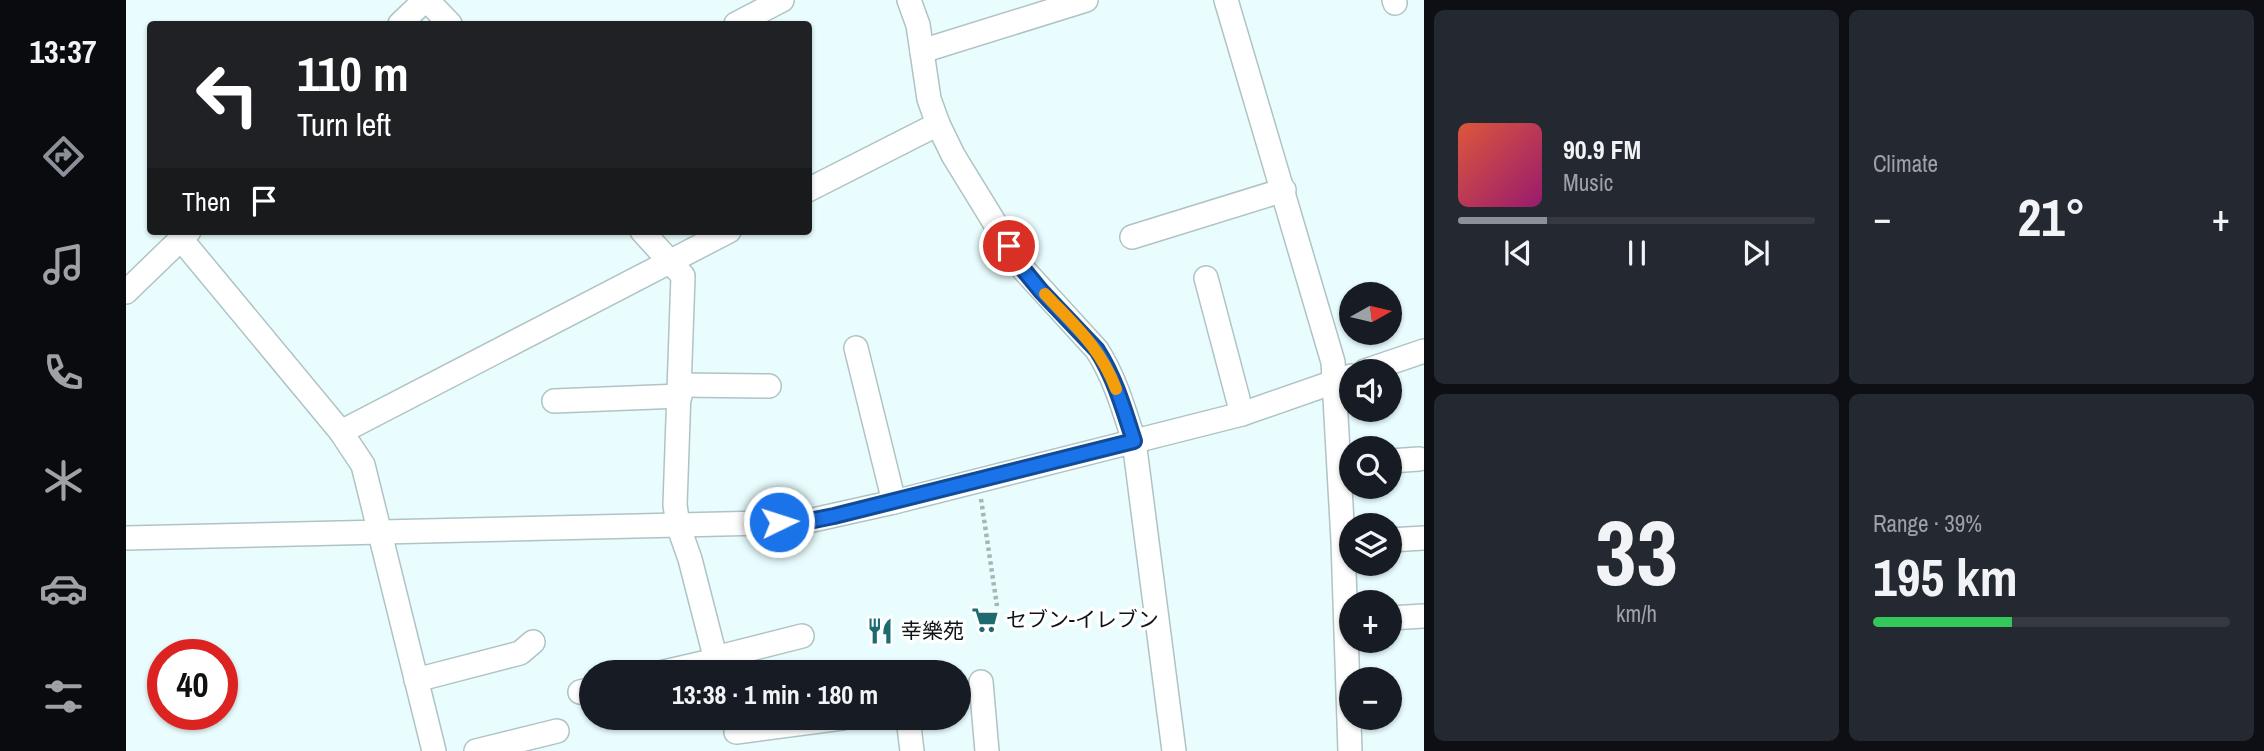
<!DOCTYPE html>
<html lang="en">
<head>
<meta charset="utf-8">
<style>
	:root { --surface:#171b24; --page:#242831; --text:#f1f3f6; --muted:#9ea1a6; --line:#363941; --accent:#8c9099 }
	body { margin:0; font-family:"Archivo Narrow","Noto Sans JP",sans-serif; background:var(--page); color:var(--text); height:100vh; display:flex; flex-direction:column; font-size:26px; white-space:nowrap }
	* { box-sizing:border-box; margin:0 }
	p { font-size:23px; color:var(--muted) }
	.icon { flex:none; width:38px; height:38px; fill:none; stroke:currentColor; stroke-width:2; stroke-linecap:round; stroke-linejoin:round }
	.map { position:relative; flex:1; overflow:hidden }
	.panel { display:flex; flex-direction:column; gap:10px; padding:10px; background:#0d0f14; width:840px }
	.panel>* { flex:none }
	.guide { position:absolute; left:21px; top:21px; width:665px; height:214px; border-radius:7px; box-shadow:0 2px 5px #0004; background:#202124; color:#fff; overflow:hidden }
	.needle { width:46px; rotate:82deg }
	.controls { position:absolute; left:1213px; top:282px; display:grid; gap:14px }
	.controls a { display:grid; place-items:center; width:63px; height:63px; border-radius:50%; background:var(--surface); box-shadow:0 2px 5px #0004; font-size:35px }
	.speed { position:absolute; left:21px; top:639px; display:flex; gap:14px; font-size:35px; font-weight:700; text-align:center }
	.speed>* { display:grid; place-content:center; width:91px; height:91px; border-radius:50%; background:var(--surface); box-shadow:0 2px 5px #0004; line-height:1 }
	.speed .limit { border:10px solid #d22; background:#fff; color:#111 }
	.pin { position:absolute; display:grid; place-items:center; width:60px; height:60px; color:#fff; margin:-30px; border:4px solid #fff; border-radius:50%; box-shadow:0 2px 7px #0007 }
	.me { position:absolute; width:77px; margin:-38px; rotate:86deg; stroke-linejoin:round; filter:drop-shadow(0 0 5px #0008) }
	.turn { display:flex; align-items:center; gap:24px; height:147px; padding:0 35px; font-size:32px }
	.turn .icon { width:91px; height:91px; stroke-width:2.5 }
	.turn b { display:block; font-size:49px; line-height:60px }
	.then { display:flex; align-items:center; height:66px; padding:0 35px; background:#0003; gap:14px; font-size:26px }
	.big { font-size:52px; font-weight:700; line-height:1.1 }
	.panel .widget { flex:1; display:flex; flex-direction:column; justify-content:center; gap:10px; min-width:0; padding:0 24px; border-radius:10px; background:var(--page) }
	.panel .dial { align-items:center; gap:0 }
	.dial b { font-size:91px; line-height:1 }
	.song { display:flex; align-items:center; gap:21px }
	.cover { width:84px; height:84px; border-radius:10px; background:linear-gradient(135deg,hsl(10 70% 55%),hsl(320 70% 35%)) }
	.played { height:7px; border-radius:4px; background:linear-gradient(90deg,var(--accent) 25%,var(--line) 25%) }
	.keys { display:flex; justify-content:space-around; direction:ltr }
	.heat { display:flex; justify-content:space-between; align-items:center; font-size:38px; direction:ltr }
	.charge { height:10px; border-radius:5px; background:linear-gradient(90deg,#34c759 39%,var(--line) 0) }
	.panel .tiles { flex:1; display:grid; gap:10px; grid-template-columns:repeat(2,1fr) }
	.trip { position:absolute; left:453px; top:660px; width:392px; height:70px; border-radius:35px; background:var(--surface); box-shadow:0 2px 5px #0004; font-weight:700; line-height:70px; text-align:center }
	main { display:flex; flex:1; min-height:0 }
	.tab-bar { display:flex; flex-direction:column; width:126px; justify-content:space-around; align-items:center; background:#090b0e; color:var(--muted) }
	.tab-bar .icon { width:49px; height:49px }
	.tab-bar .on { color:var(--accent) }
	.tab-bar b { font-size:32px; color:var(--text) }
	.map>svg:first-child { display:block }
	.lines { fill:none; stroke-linecap:round; stroke-linejoin:round }
	.minor-casing { stroke:#b0c3c4; stroke-width:26 }
	.path { stroke:#a6b6b7; stroke-width:4.5; stroke-dasharray:3.5 3.5; stroke-linecap:butt }
	.minor { stroke:#fff; stroke-width:23 }
	.route-casing { stroke:#114b97; stroke-width:18 }
	.route { stroke:#1a73e8; stroke-width:12 }
	.slow { stroke:#f59e0b; stroke-width:12 }
	.labels { text-anchor:middle; stroke-width:7; stroke-linejoin:round; paint-order:stroke }
	.poi-label { font-size:21px; fill:#0e1415; stroke:#fff; text-anchor:start }
</style>
</head>
<body>
<main>
<nav class="tab-bar">
<b>13:37</b>
<svg class="icon on" aria-label="directions" viewBox="0 0 24 24"><path d="M12 3l9 9-9 9-9-9zM9 14v-3h6M13 9l2 2-2 2"/></svg>
<svg class="icon" aria-label="music" viewBox="0 0 24 24"><path d="M9 18V5l10-2v13"/><circle cx="6" cy="18" r="3"/><circle cx="16" cy="16" r="3"/></svg>
<svg class="icon" aria-label="phone" viewBox="0 0 24 24"><path d="M5 4h4l2 5-3 2q2 4 5 5l2-3 5 2v4C11 20 4 13 5 4z"/></svg>
<svg class="icon" aria-label="climate" viewBox="0 0 24 24"><path d="M12 3v18M4 7l16 10M4 17L20 7"/></svg>
<svg class="icon" aria-label="car" viewBox="0 0 24 24"><path d="M5 17H2v-5l4-1 3-4h7l3 4 3 1v5h-3M9 17h6M6 11h13"/><circle cx="7" cy="17" r="2"/><circle cx="17" cy="17" r="2"/></svg>
<svg class="icon" aria-label="filters" viewBox="0 0 24 24"><path d="M4 7h16M4 17h16"/><circle cx="9" cy="7" r="2"/><circle cx="15" cy="17" r="2"/></svg>
</nav>
<div class="map">
<svg width="1298" height="751" viewBox="0 0 1298 751">
	<rect width="100%" height="100%" fill="#e9fdfe"/>
	<g class="lines">
		<g class="minor-casing">
			<g id="minor">
				<path d="M301,0L324,24"/>
				<path d="M783,0L792,25L803,99L812,124L827,155L897,269L971,350C989,378 998,410 1008,441L1048,751"/>
				<path d="M1100,0L1207,362L1217,541L1224,751"/>
				<path d="M1268,0L1269,3"/>
				<path d="M274,24L299,0"/>
				<path d="M610,24L656,0"/>
				<path d="M796,51L960,0"/>
				<path d="M682,190L812,124"/>
				<path d="M516,231L557,276L549,505L552,525L564,559L593,672"/>
				<path d="M1006,237L1158,190"/>
				<path d="M55,239L215,432L237,465L308,751"/>
				<path d="M1080,278L1116,414"/>
				<path d="M0,292L63,231"/>
				<path d="M730,348L768,502"/>
				<path d="M1239,371L1298,351"/>
				<path d="M554,385L643,386"/>
				<path d="M428,401L554,396"/>
				<path d="M215,432L603,231"/>
				<path d="M1264,461L1293,459"/>
				<path d="M0,538L678,522L768,502L1116,414L1225,376"/>
				<path d="M1264,540L1298,538"/>
				<path d="M1264,618L1298,616"/>
				<path d="M589,658L676,636"/>
				<path d="M538,672L590,660"/>
				<path d="M290,680L394,653L407,642"/>
				<path d="M855,682L861,751"/>
				<path d="M454,692L466,689"/>
				<path d="M782,718L786,751"/>
				<path d="M610,732L716,718"/>
				<path d="M350,751L431,731"/>
			</g>
		</g>
		<path class="path" d="M855,499L871,606"/>
		<use href="#minor" class="minor"/>
	</g>
	<g class="lines">
		<g class="route-casing">
			<path id="route" d="M653,522H678L708,516L1008,441C998,410 989,378 971,350L915,291L897,269L883,246"/>
		</g>
		<use href="#route" class="route"/>
		<path class="slow" d="M919,294C949,326 974,347 990,389"/>
	</g>
	<defs>
		<g id="supermarket-bare" transform="scale(2.1)"><path d="M-6-5.5h2.5l.6 2H6L4.5 2H-2.5L-4.4-4H-6ZM-1.5 3.2a1.3 1.3 0 1 0 .1 0ZM3 3.2a1.3 1.3 0 1 0 .1 0Z" fill="#1d6a6f" stroke="#fff" stroke-width="2.5" paint-order="stroke"/></g>
		<g id="restaurant-bare" transform="scale(2.1)"><path d="M-5-6h1v4h1v-4h1v4h1v-4h1v5L-1.5 .5V6h-2V.5L-5-1ZM5-6V6H3V1.5H1.5Q1.5-4 5-6Z" fill="#1d6a6f" stroke="#fff" stroke-width="2.5" paint-order="stroke"/></g>
	</defs>
	<g fill-rule="evenodd">
		<use href="#supermarket-bare" x="859" y="620"/>
		<use href="#restaurant-bare" x="754" y="631"/>
	</g>
	<g class="labels">
		<g class="poi-label">
			<text x="880" y="627">セブン-イレブン</text>
			<text x="775" y="638">幸樂苑</text>
		</g>
	</g>
</svg>
<div class="controls">
<a><svg class="needle" viewBox="-14 -14 28 28"><path d="M0-13l5 13h-10z" fill="#e53935"/><path d="M0 13l5-13h-10z" fill="#9ea1a6"/></svg></a>
<a><svg class="icon" aria-label="sound" viewBox="0 0 24 24"><path d="M4 9h4l5-4v14l-5-4H4zM17 9q2 3 0 6"/></svg></a>
<a><svg class="icon" aria-label="search" viewBox="0 0 24 24"><circle cx="10" cy="10" r="6"/><path d="M15 15l6 6"/></svg></a>
<a><svg class="icon" aria-label="layers" viewBox="0 0 24 24"><path d="M12 4l9 5-9 5-9-5zM3 14l9 5 9-5"/></svg></a>
<a>+</a>
<a>−</a>
</div>
<div class="speed"><div class="limit">40</div></div>
<div class="pin" style="left:883px;top:246px;background:#d93025"><svg class="icon" aria-label="arrive" viewBox="0 0 24 24"><path d="M6 21V4h12l-3 4 3 4H6"/></svg></div>
<svg class="me" style="left:653px;top:522px" viewBox="-20 -20 40 40"><circle r="17" fill="#1a73e8" stroke="#fff" stroke-width="3"/><path d="M0-11L8 9 0 5-8 9z" fill="#fff"/></svg>
<div class="trip">13:38 · 1 min · 180 m</div>
<div class="guide">
<div class="turn"><svg class="icon" aria-label="left" viewBox="0 0 24 24"><path d="M17 20v-9H6M10 6l-5 5 5 5"/></svg><div><b>110 m</b>Turn left</div></div>
<div class="then">Then<svg class="icon" aria-label="arrive" viewBox="0 0 24 24"><path d="M6 21V4h12l-3 4 3 4H6"/></svg></div>
</div>
</div>
<section class="panel">
<div class="tiles">
<div class="widget">
<div class="song"><i class="cover"></i><div><b>90.9 FM</b><p>Music</p></div></div>
<div class="played"></div>
<div class="keys"><svg class="icon" aria-label="previous" viewBox="0 0 24 24"><path d="M18 5L8 12l10 7zM5 5v14"/></svg><svg class="icon" aria-label="pause" viewBox="0 0 24 24"><path d="M8 5v14M16 5v14"/></svg><svg class="icon" aria-label="next" viewBox="0 0 24 24"><path d="M6 5l10 7-10 7zM19 5v14"/></svg></div>
</div>
<div class="widget"><p>Climate</p>
<div class="heat"><a>−</a><b class="big">21°</b><a>+</a></div>
</div>
<div class="widget dial"><b>33</b><p>km/h</p></div>
<div class="widget"><p>Range · 39%</p><b class="big">195 km</b><div class="charge"></div></div>
</div>
</section>
</main>
</body>
</html>
